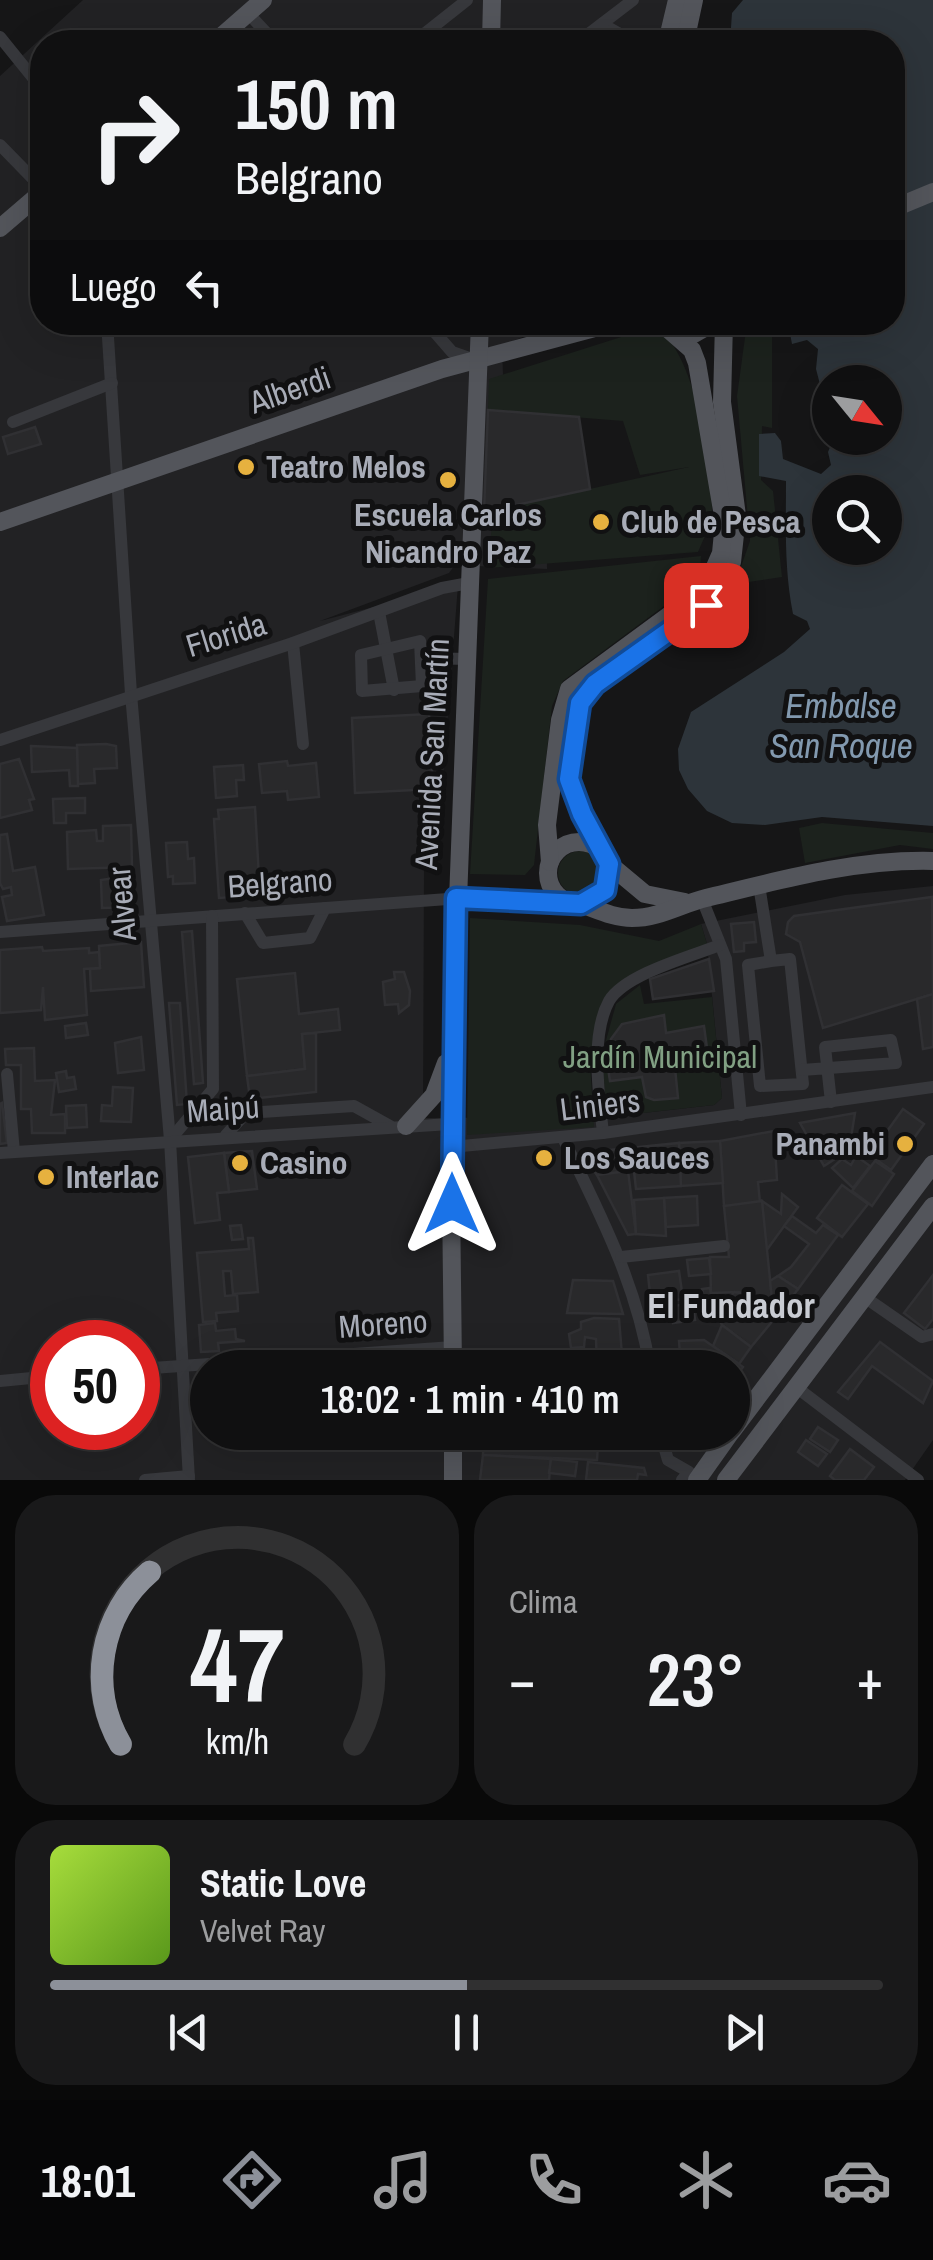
<!DOCTYPE html>
<html lang="es">
<head>
<meta charset="utf-8">
<style>
	:root { --surface:#101011; --page:#19191a; --text:#f1f3f6; --muted:#9c9d9f; --line:#303031; --accent:#8c9099 }
	body { margin:0; font-family:"Archivo Narrow",sans-serif; background:var(--page); color:var(--text); height:100vh; display:flex; flex-direction:column; font-size:38px; white-space:nowrap }
	* { box-sizing:border-box; margin:0 }
	p { font-size:32px; color:var(--muted) }
	.icon { flex:none; width:55px; height:55px; fill:none; stroke:currentColor; stroke-width:2; stroke-linecap:round; stroke-linejoin:round }
	.map { position:relative; height:1480px; overflow:hidden }
	.side { display:flex; flex-direction:column; gap:15px; padding:15px; background:#090909; flex:1 }
	.side>* { flex:none }
	.top-card { position:absolute; left:30px; top:30px; width:875px; height:305px; border-radius:40px; box-shadow:0 10px 40px #0002,0 0 0 2px var(--line); background:#101011; color:var(--text); overflow:hidden }
	.needle { width:65px; rotate:120deg }
	.fabs { position:absolute; left:812px; top:365px; display:grid; gap:20px }
	.fabs a { display:grid; place-items:center; width:90px; height:90px; border-radius:50%; background:var(--surface); box-shadow:0 10px 40px #0002,0 0 0 2px var(--line); font-size:50px }
	.speed { position:absolute; left:30px; top:1320px; display:flex; gap:20px; font-size:50px; font-weight:700; text-align:center }
	.speed>* { display:grid; place-content:center; width:130px; height:130px; border-radius:50%; background:var(--surface); box-shadow:0 10px 40px #0002,0 0 0 2px var(--line); line-height:1 }
	.speed .limit { border:15px solid #d22; background:#fff; color:#111 }
	.pin { position:absolute; display:grid; place-items:center; width:85px; height:85px; color:#fff; margin:-42px; border-radius:20px; box-shadow:0 5px 15px #0006 }
	.me { position:absolute; width:110px; margin:-55px; rotate:0deg; stroke-linejoin:round; filter:drop-shadow(0 0 8px #0008) }
	.turn { display:flex; align-items:center; gap:35px; height:210px; padding:0 40px; font-size:45px }
	.turn .icon { width:130px; height:130px; stroke-width:2.5 }
	.turn b { display:block; font-size:70px; line-height:85px }
	.then { display:flex; align-items:center; height:95px; padding:0 40px; background:#0003; gap:20px; font-size:38px }
	.big { font-size:75px; font-weight:600; line-height:1.1 }
	.side .widget { flex:1; display:flex; flex-direction:column; justify-content:center; gap:15px; min-width:0; padding:0 35px; border-radius:40px; background:var(--page) }
	.side .dial { align-items:center; gap:0 }
	.dial svg { height:260px; overflow:visible; fill:none; stroke:var(--line); stroke-width:7; stroke-linecap:round; text-anchor:middle }
	.dial text { fill:var(--text); stroke:none }
	.song { display:flex; align-items:center; gap:30px }
	.cover { width:120px; height:120px; border-radius:15px; background:linear-gradient(135deg,hsl(80 70% 55%),hsl(90 70% 35%)) }
	.played { height:10px; border-radius:5px; background:linear-gradient(90deg,var(--accent) 50%,var(--line) 50%) }
	.keys { display:flex; justify-content:space-around; direction:ltr }
	.heat { display:flex; justify-content:space-between; align-items:center; font-size:55px; direction:ltr }
	.side .tiles { flex:1; display:grid; gap:15px; grid-template-columns:1fr 1fr }
	.widget:last-child { grid-column:span 2 }
	.trip { position:absolute; left:190px; top:1350px; width:560px; height:100px; border-radius:50px; background:var(--surface); box-shadow:0 10px 40px #0002,0 0 0 2px var(--line); font-weight:600; line-height:100px; text-align:center }
	.tab-bar { display:flex; height:160px; justify-content:space-around; align-items:center; background:#060607; color:var(--muted) }
	.tab-bar .icon { width:70px; height:70px }
	.tab-bar .on { color:var(--accent) }
	.tab-bar b { font-size:45px; color:var(--text) }
	.map>svg:first-child { display:block }
	.built { fill:#222224; fill-rule:evenodd }
	.green { fill:#1c221d }
	.water { fill:#2d343a; fill-rule:evenodd }
	.building { fill:#29292b; stroke:#303033; stroke-width:2.5 }
	.lines { fill:none; stroke-linecap:round; stroke-linejoin:round }
	.minor { stroke:#37383c; stroke-width:12 }
	.major { stroke:#53555b; stroke-width:18 }
	.route-casing { stroke:#114b97; stroke-width:25 }
	.route { stroke:#1a73e8; stroke-width:18 }
	.poi-dot { fill:#e6b13f; stroke:#111112; stroke-width:4 }
	.labels { text-anchor:middle; stroke-width:10; stroke-linejoin:round; paint-order:stroke }
	.street-label { font-size:32px; fill:#a8acb7; stroke:#111112 }
	.poi-label { font-size:32px; font-weight:bold; fill:#a8acb7; stroke:#111112; text-anchor:start }
	.park-label { font-size:32px; fill:#81a083; stroke:#111112 }
	.water-label { font-size:35px; font-style:italic; fill:#8299af; stroke:#111112 }
	.neighbourhood-label { font-size:35px; font-weight:bold; fill:#c9ccd3; stroke:#111112 }
</style>
</head>
<body>
<div class="map">
<svg width="933" height="1480" viewBox="0 0 933 1480">
	<rect width="100%" height="100%" fill="#161617"/>
	<path class="built" d="M83,0H674L661,42H42V322L560,323L502,345L503,375L488,409L579,417L590,489L546,499L547,569L455,565L449,573L320,621L458,585L437,856L424,870L423,1118L607,1117L714,1105L722,1098L707,944L701,924L845,895L933,886V1440L905,1480H0V76ZM52,1342H138V1428H52ZM208,1368H732V1432H208Z"/>
	<g class="green">
		<path d="M747,323H772V428L762,426L761,480L773,491L782,577L735,584L750,541L737,396Z"/>
		<path d="M640,331L666,336C696,369 712,462 712,507C712,523 704,538 698,552L487,568L494,510L689,467L640,475L623,421L488,410L489,379Z"/>
		<path d="M701,556L699,580L563,681L552,706L534,865L525,875L470,874L488,579Z"/>
		<path d="M822,823L933,833V849L900,845L805,863L799,828Z"/>
		<circle cx="580" cy="873" r="22"/>
		<path d="M470,918L580,925L659,941L701,924L707,944L604,998L590,1062L594,1127L467,1135Z"/>
		<path d="M640,985L644,1004L712,997L722,1098L714,1105L607,1117L602,1055L616,1004Z"/>
	</g>
	<path class="water" d="M743,0H933V826L822,817L765,825L732,823L707,811L688,789L679,770L678,749L691,712L784,652L810,629L807,621L793,614C784,568 786,527 786,481L759,476V434L775,433L781,441L783,459L821,474L831,465L828,452L834,438H885V382H830V423L816,369L818,349L807,340L792,344L788,323L892,322V42H730L732,13ZM830,492H885V548H830Z"/>
	<g class="building">
		<path d="M488,410L579,417L590,489L484,512Z"/>
		<path d="M35,427L41,444L8,454L3,437Z"/>
		<path d="M429,714L433,789L355,793L352,718Z"/>
		<path d="M106,744L116,746L117,768L94,769L95,783L78,784L77,745Z"/>
		<path d="M31,746L77,748L78,786H70L69,770L32,772Z"/>
		<path d="M19,759L34,799L29,800L32,810L0,818V764Z"/>
		<path d="M287,761L288,766L316,763L319,797L288,800L287,791L262,793L259,764Z"/>
		<path d="M243,765L244,780H236L237,796L216,798L214,767Z"/>
		<path d="M85,798V813H66V823H54L53,799Z"/>
		<path d="M255,807L260,895L219,898L214,819H219L218,810Z"/>
		<path d="M131,825L132,867L68,869L67,832L96,830L97,841H103V826Z"/>
		<path d="M7,834L13,871L35,867L44,915L7,921L2,897L12,895L11,887L3,889L0,883V835Z"/>
		<path d="M187,842L188,859L194,858L195,883L173,884V876L168,877L166,843Z"/>
		<path d="M128,876L133,907L102,908L101,880Z"/>
		<path d="M932,897L933,994L823,1028L800,942L786,934L788,922L794,916Z"/>
		<path d="M754,922L756,942L744,943V951L734,952L731,924Z"/>
		<path d="M192,931L203,1083L194,1084L182,932Z"/>
		<path d="M141,942L144,987L91,991L90,969L100,968L99,946Z"/>
		<path d="M42,947L43,951L89,948V953L99,952L100,968L84,969L87,1015L45,1020L43,987L41,1010L0,1013V950Z"/>
		<path d="M709,959L714,991L653,999L650,979Z"/>
		<path d="M394,972H404L410,991L409,1005L399,1013L398,1004L385,1005L383,982L395,979Z"/>
		<path d="M295,973L299,1014L338,1009L340,1030L302,1034L305,1069L247,1076L237,979Z"/>
		<path d="M933,994V1047L923,1049L917,999Z"/>
		<path d="M169,1003H180L187,1104L177,1105Z"/>
		<path d="M664,1015L666,1033L704,1026L709,1063L675,1068L678,1098L654,1100L646,1097L642,1077L610,1081L607,1061L611,1039L622,1024Z"/>
		<path d="M86,1023L88,1035L66,1038L65,1026Z"/>
		<path d="M316,1033V1092L250,1099L247,1076L305,1069L302,1034Z"/>
		<path d="M141,1037L144,1070L118,1073L115,1043Z"/>
		<path d="M34,1048L35,1081L55,1080L51,1115L65,1114V1133H32L31,1109H21V1065H6L5,1049Z"/>
		<path d="M66,1071L67,1078L74,1077L76,1089L59,1092L56,1073Z"/>
		<path d="M113,1087L133,1088L131,1122L101,1121L102,1105L112,1106Z"/>
		<path d="M2,1103L7,1143L0,1144V1104Z"/>
		<path d="M86,1105L87,1127L67,1128L66,1106Z"/>
		<path d="M903,1109L924,1124L891,1170L870,1155Z"/>
		<path d="M855,1113L849,1150L824,1166L800,1123Z"/>
		<path d="M774,1131L777,1180L758,1182L760,1203L724,1206L720,1141Z"/>
		<path d="M720,1141L723,1183L681,1186L679,1143Z"/>
		<path d="M679,1143L681,1186L636,1189L634,1171L597,1175L588,1163L591,1152Z"/>
		<path d="M252,1151L257,1189L229,1192L224,1153Z"/>
		<path d="M224,1153L229,1192L217,1193L220,1220L195,1223L188,1157Z"/>
		<path d="M856,1156L870,1166L853,1188L832,1168L842,1159L851,1165Z"/>
		<path d="M875,1161L894,1174L872,1206L852,1191Z"/>
		<path d="M628,1171L636,1234L628,1235L597,1175Z"/>
		<path d="M842,1185L868,1204L842,1237L817,1218Z"/>
		<path d="M782,1194L798,1207L766,1251L762,1201L781,1214Z"/>
		<path d="M697,1196L698,1225L666,1227L664,1198Z"/>
		<path d="M664,1198L666,1236L636,1234L634,1200Z"/>
		<path d="M762,1201L772,1299L738,1292L711,1293L710,1257H729L724,1206Z"/>
		<path d="M792,1216L816,1233L823,1225L838,1235L798,1289L778,1276L791,1267L809,1244L784,1226Z"/>
		<path d="M241,1225L243,1239L232,1240L230,1226Z"/>
		<path d="M248,1238H253L258,1292L233,1294L231,1271H223L225,1296L237,1295L238,1311L216,1313L217,1321L203,1322L197,1253L249,1249Z"/>
		<path d="M709,1258L711,1274L689,1276L687,1260Z"/>
		<path d="M679,1271L683,1299L651,1303L648,1275Z"/>
		<path d="M933,1275V1319L925,1329L904,1313Z"/>
		<path d="M778,1276L798,1289L784,1307L772,1299L770,1281Z"/>
		<path d="M573,1280L613,1281L623,1314L567,1313Z"/>
		<path d="M710,1288L714,1316H708L702,1289Z"/>
		<path d="M734,1292L772,1299L784,1307L751,1347L722,1325L716,1314Z"/>
		<path d="M693,1304L695,1320L673,1323L671,1306Z"/>
		<path d="M594,1318L619,1319L623,1367L597,1365L596,1339L585,1337L584,1347L571,1348L569,1334L581,1329V1322Z"/>
		<path d="M215,1323L216,1331L235,1329L236,1339L245,1341L218,1343L219,1351L201,1352L199,1325Z"/>
		<path d="M722,1325L751,1347L739,1364L713,1346Z"/>
		<path d="M704,1340L743,1367L732,1381V1368H681L679,1341Z"/>
		<path d="M880,1342L933,1381L923,1403L872,1366L848,1399L838,1392Z"/>
		<path d="M818,1427L838,1440L830,1452L810,1439Z"/>
		<path d="M484,1432H582V1443L598,1444L597,1460L483,1455Z"/>
		<path d="M806,1440L827,1454L818,1466L798,1452Z"/>
		<path d="M850,1449L874,1467L864,1480H835L830,1476Z"/>
		<path d="M483,1455L551,1459L549,1480H480Z"/>
		<path d="M551,1459L577,1462L575,1476L549,1473Z"/>
		<path d="M588,1462L644,1468L646,1475L638,1474L637,1480H586Z"/>
	</g>
	<g class="lines">
		<g class="minor">
			<path d="M248,13L275,42"/>
			<path d="M602,24L634,42"/>
			<path d="M0,37L42,89"/>
			<path d="M414,42L467,0"/>
			<path d="M578,42L633,0"/>
			<path d="M0,145L42,188"/>
			<path d="M107,322L131,694L170,1140L189,1480"/>
			<path d="M426,322L452,352L475,360"/>
			<path d="M108,329L171,326"/>
			<path d="M13,422L112,383"/>
			<path d="M379,612L394,690"/>
			<path d="M420,641L422,686L362,691L361,655Z"/>
			<path d="M293,643L303,744"/>
			<path d="M422,658L468,659"/>
			<path d="M0,740L293,643L442,588L469,583"/>
			<path d="M759,885L771,961L748,965L760,1086L803,1084L790,959L771,961"/>
			<path d="M702,899L726,959L741,1115"/>
			<path d="M245,913L263,943L310,938L325,908"/>
			<path d="M0,932L475,897L565,900"/>
			<path d="M802,1070L896,1063L891,1040L825,1047L831,1102"/>
			<path d="M7,1074L14,1152"/>
			<path d="M603,1133C599,1095 590,1036 609,1001C625,974 692,956 720,945"/>
			<path d="M226,1135L246,1113L354,1106L390,1126"/>
			<path d="M563,1138C599,1212 637,1284 650,1368"/>
			<path d="M170,1140L213,1089L212,916"/>
			<path d="M451,1147L603,1133L933,1087"/>
			<path d="M0,1153L450,1124"/>
			<path d="M621,1257L724,1246"/>
			<path d="M863,1296L922,1337L933,1334"/>
			<path d="M138,1369L453,1347"/>
			<path d="M0,1381L52,1376"/>
			<path d="M796,1387L918,1480"/>
			<path d="M660,1432L668,1460L689,1472L682,1480"/>
			<path d="M145,1480L189,1476"/>
		</g>
		<g class="major">
			<path d="M215,42L263,0"/>
			<path d="M491,42L492,0"/>
			<path d="M667,42L677,0"/>
			<path d="M685,42L694,0"/>
			<path d="M892,209L933,192"/>
			<path d="M0,228L42,192"/>
			<path d="M674,332L694,334L715,322"/>
			<path d="M0,522L442,369L602,326L635,322"/>
			<circle cx="579" cy="873" r="31"/>
			<path d="M600,849L569,779L580,703L595,684L707,605L732,562L737,516L722,402L724,322"/>
			<path d="M550,862L547,825L560,720L569,689L694,597L711,576L721,553L724,522L697,363L692,350L668,329"/>
			<path d="M609,864L645,894L685,902"/>
			<path d="M581,904C598,910 614,918 632,918C659,918 681,904 706,898C780,880 856,859 933,861"/>
			<path d="M406,1126L434,1095L446,1063"/>
			<path d="M453,1368L450,1110L480,322"/>
			<path d="M732,1431L933,1164"/>
			<path d="M453,1432V1480"/>
			<path d="M697,1480L731,1432"/>
			<path d="M726,1480L933,1206"/>
		</g>
	</g>
	<g class="lines">
		<g class="route-casing">
			<path id="route" d="M452,1204L456,898L581,904L605,890L609,864L582,814L569,779L580,703L595,684L706,605"/>
		</g>
		<use href="#route" class="route"/>
	</g>
	<g class="poi-dot">
		<circle cx="246" cy="467" r="10"/>
		<circle cx="448" cy="480" r="10"/>
		<circle cx="601" cy="522" r="10"/>
		<circle cx="905" cy="1144" r="10"/>
		<circle cx="544" cy="1158" r="10"/>
		<circle cx="240" cy="1163" r="10"/>
		<circle cx="46" cy="1177" r="10"/>
	</g>
	<g class="labels">
		<g class="street-label">
			<text transform="translate(290 390) rotate(-19)" y="11">Alberdi</text>
			<text transform="translate(226 635) rotate(-17)" y="11">Florida</text>
			<text transform="translate(432 754) rotate(-87)" y="11">Avenida San Martín</text>
			<text transform="translate(280 883) rotate(-4)" y="11">Belgrano</text>
			<text transform="translate(122 904) rotate(-95)" y="11">Alvear</text>
			<text transform="translate(600 1105) rotate(-7)" y="11">Liniers</text>
			<text transform="translate(223 1109) rotate(-4)" y="11">Maipú</text>
			<text transform="translate(383 1324) rotate(-4)" y="11">Moreno</text>
		</g>
		<g class="poi-label">
			<text x="266" y="478">Teatro Melos</text>
			<text x="448" y="526" text-anchor="middle">Escuela Carlos<tspan x="448" dy="37">Nicandro Paz</tspan></text>
			<text x="621" y="533">Club de Pesca</text>
			<text x="885" y="1155" text-anchor="end">Panambi</text>
			<text x="564" y="1169">Los Sauces</text>
			<text x="260" y="1174">Casino</text>
			<text x="66" y="1188">Interlac</text>
		</g>
		<g class="park-label">
			<text x="660" y="1068">Jardín Municipal</text>
		</g>
		<g class="water-label">
			<text x="841" y="718">Embalse<tspan x="841" dy="40">San Roque</tspan></text>
		</g>
		<g class="neighbourhood-label">
			<text x="731" y="1318">El Fundador</text>
		</g>
	</g>
</svg>
<div class="fabs">
<a><svg class="needle" viewBox="-14 -14 28 28"><path d="M0-13l5 13h-10z" fill="#e53935"/><path d="M0 13l5-13h-10z" fill="#9c9d9f"/></svg></a>
<a><svg class="icon" aria-label="search" viewBox="0 0 24 24"><circle cx="10" cy="10" r="6"/><path d="M15 15l6 6"/></svg></a>
</div>
<div class="speed"><div class="limit">50</div></div>
<div class="pin" style="left:706px;top:605px;background:#d93025"><svg class="icon" aria-label="arrive" viewBox="0 0 24 24"><path d="M6 21V4h12l-3 4 3 4H6"/></svg></div>
<svg class="me" style="left:452px;top:1204px" viewBox="-20 -20 40 40"><path d="M0-17L14 15 0 8-14 15z" fill="#1a73e8" stroke="#fff" stroke-width="4"/></svg>
<div class="trip">18:02 · 1 min · 410 m</div>
<div class="top-card">
<div class="turn"><svg class="icon" aria-label="right" viewBox="0 0 24 24"><path d="M7 20v-9h11M14 6l5 5-5 5"/></svg><div><b>150 m</b>Belgrano</div></div>
<div class="then">Luego<svg class="icon" aria-label="left" viewBox="0 0 24 24"><path d="M17 20v-9H6M10 6l-5 5 5 5"/></svg></div>
</div>
</div>
<section class="side">
<div class="tiles">
<div class="widget dial"><svg viewBox="0 0 100 80">
<path d="M14 69A42 42 0 1 1 86 69"/>
<path d="M14 69A42 42 0 0 1 23 16" stroke="#8c9099"/>
<text x="50" y="56" font-size="32" font-weight="700">47</text>
<text x="50" y="72" font-size="11">km/h</text>
</svg></div>
<div class="widget"><p>Clima</p>
<div class="heat"><a>−</a><b class="big">23°</b><a>+</a></div>
</div>
<div class="widget">
<div class="song"><i class="cover"></i><div><b>Static Love</b><p>Velvet Ray</p></div></div>
<div class="played"></div>
<div class="keys"><svg class="icon" aria-label="previous" viewBox="0 0 24 24"><path d="M18 5L8 12l10 7zM5 5v14"/></svg><svg class="icon" aria-label="pause" viewBox="0 0 24 24"><path d="M8 5v14M16 5v14"/></svg><svg class="icon" aria-label="next" viewBox="0 0 24 24"><path d="M6 5l10 7-10 7zM19 5v14"/></svg></div>
</div>
</div>
</section>
<nav class="tab-bar">
<b>18:01</b>
<svg class="icon on" aria-label="directions" viewBox="0 0 24 24"><path d="M12 3l9 9-9 9-9-9zM9 14v-3h6M13 9l2 2-2 2"/></svg>
<svg class="icon" aria-label="music" viewBox="0 0 24 24"><path d="M9 18V5l10-2v13"/><circle cx="6" cy="18" r="3"/><circle cx="16" cy="16" r="3"/></svg>
<svg class="icon" aria-label="phone" viewBox="0 0 24 24"><path d="M5 4h4l2 5-3 2q2 4 5 5l2-3 5 2v4C11 20 4 13 5 4z"/></svg>
<svg class="icon" aria-label="climate" viewBox="0 0 24 24"><path d="M12 3v18M4 7l16 10M4 17L20 7"/></svg>
<svg class="icon" aria-label="car" viewBox="0 0 24 24"><path d="M5 17H2v-5l4-1 3-4h7l3 4 3 1v5h-3M9 17h6M6 11h13"/><circle cx="7" cy="17" r="2"/><circle cx="17" cy="17" r="2"/></svg>
</nav>
</body>
</html>
